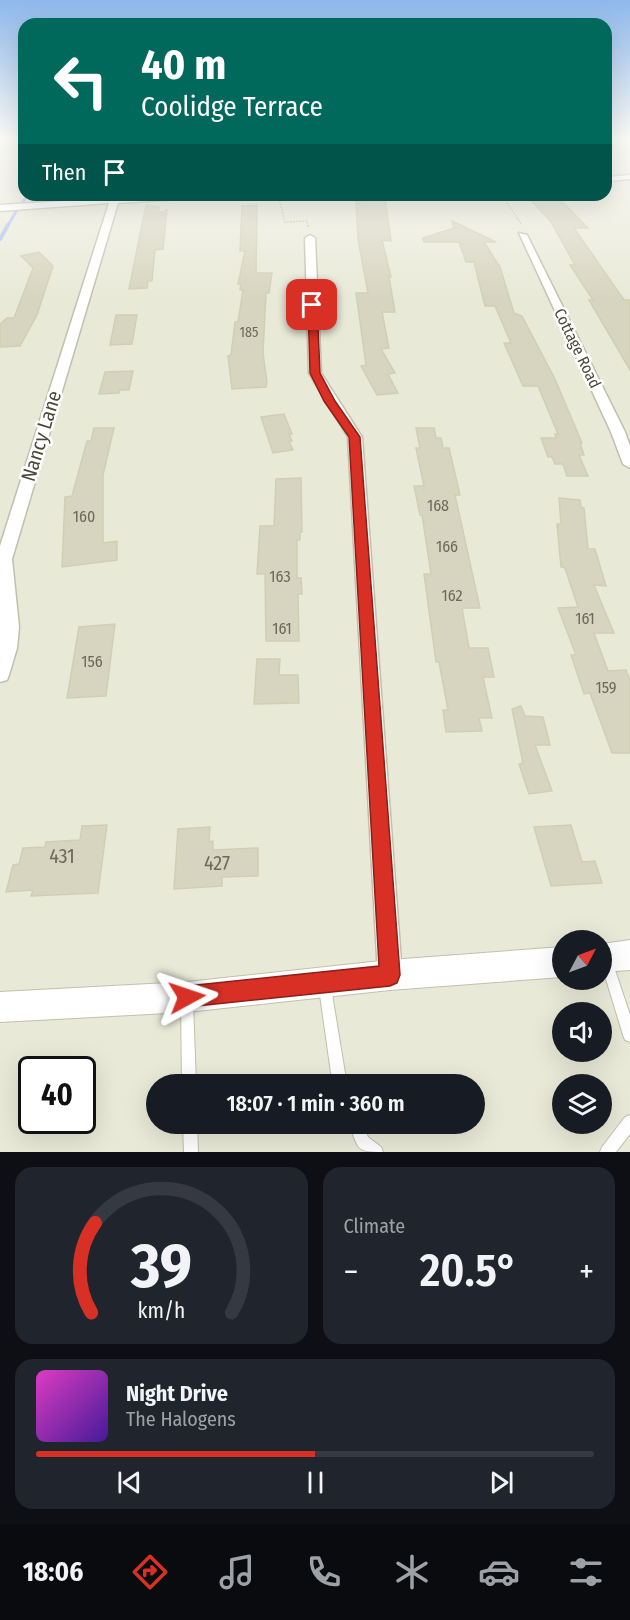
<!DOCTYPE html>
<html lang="en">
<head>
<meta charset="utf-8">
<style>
	:root { --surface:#171b24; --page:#20242c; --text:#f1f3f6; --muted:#9ea1a6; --line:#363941; --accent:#d93025 }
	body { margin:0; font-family:"Fira Sans Condensed",sans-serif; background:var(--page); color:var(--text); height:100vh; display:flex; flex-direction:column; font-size:22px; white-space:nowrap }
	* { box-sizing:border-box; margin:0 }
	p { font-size:20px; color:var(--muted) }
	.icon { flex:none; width:33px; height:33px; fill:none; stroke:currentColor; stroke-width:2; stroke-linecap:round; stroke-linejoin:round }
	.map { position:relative; height:1152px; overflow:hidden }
	.sheet { display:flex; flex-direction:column; gap:15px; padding:15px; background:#0d0f14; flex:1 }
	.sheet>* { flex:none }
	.guide { position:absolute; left:18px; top:18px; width:594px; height:183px; border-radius:18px; box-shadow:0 6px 24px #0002; background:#00695c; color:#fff; overflow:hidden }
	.needle { width:39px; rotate:49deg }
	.fabs { position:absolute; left:552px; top:930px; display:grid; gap:12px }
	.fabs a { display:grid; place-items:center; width:60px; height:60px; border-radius:50%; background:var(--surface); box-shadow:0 6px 24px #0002; font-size:30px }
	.speed { position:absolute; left:18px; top:1056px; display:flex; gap:12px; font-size:30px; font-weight:700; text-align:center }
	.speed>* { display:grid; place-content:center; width:78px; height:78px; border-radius:50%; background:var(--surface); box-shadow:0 6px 24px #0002; line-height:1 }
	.speed .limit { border:3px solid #111; border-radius:9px; background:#fff; color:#111 }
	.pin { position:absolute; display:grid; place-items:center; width:51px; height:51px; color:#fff; margin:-26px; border-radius:12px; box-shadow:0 3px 9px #0006 }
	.me { position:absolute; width:66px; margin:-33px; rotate:85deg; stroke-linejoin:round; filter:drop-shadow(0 0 4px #0008) }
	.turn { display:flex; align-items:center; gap:21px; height:126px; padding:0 24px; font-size:27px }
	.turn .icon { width:78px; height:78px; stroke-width:2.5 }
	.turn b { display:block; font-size:42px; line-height:51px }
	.then { display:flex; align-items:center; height:57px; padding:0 24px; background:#0003; gap:12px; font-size:22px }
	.big { font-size:45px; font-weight:600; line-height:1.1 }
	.sheet .card { flex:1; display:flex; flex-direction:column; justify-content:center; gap:9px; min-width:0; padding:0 21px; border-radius:18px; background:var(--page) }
	.sheet .dial { align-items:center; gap:0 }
	.dial svg { height:156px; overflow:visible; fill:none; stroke:var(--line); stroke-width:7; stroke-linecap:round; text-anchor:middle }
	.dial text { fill:var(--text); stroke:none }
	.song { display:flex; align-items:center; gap:18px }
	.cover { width:72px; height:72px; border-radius:9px; background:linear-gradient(135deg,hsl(310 70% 55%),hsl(260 70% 35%)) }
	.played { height:6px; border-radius:3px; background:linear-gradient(90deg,var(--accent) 50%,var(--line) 50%) }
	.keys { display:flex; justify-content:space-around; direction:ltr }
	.heat { display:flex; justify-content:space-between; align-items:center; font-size:33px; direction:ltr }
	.sheet .tiles { flex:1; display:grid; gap:15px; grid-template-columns:1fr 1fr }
	.card:last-child { grid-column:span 2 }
	.trip { position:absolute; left:146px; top:1074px; width:339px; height:60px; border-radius:30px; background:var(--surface); box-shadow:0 6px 24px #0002; font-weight:600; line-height:60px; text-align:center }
	.dock { display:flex; height:96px; justify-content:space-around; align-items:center; background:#090b0e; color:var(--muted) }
	.dock .icon { width:42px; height:42px }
	.dock .active { color:var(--accent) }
	.dock b { font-size:27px; color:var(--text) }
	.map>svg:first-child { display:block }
	.residential { fill:#e9e9d8; fill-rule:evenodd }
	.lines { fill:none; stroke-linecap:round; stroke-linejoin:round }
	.stream-far1 { stroke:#a7bdf0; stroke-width:3 }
	.stream { stroke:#a7bdf0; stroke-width:4 }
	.building { fill:#d7d4bf; stroke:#d1cfb3; stroke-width:1.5 }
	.service-casing { stroke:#c1c0ac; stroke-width:2 }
	.minor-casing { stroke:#c1c0ac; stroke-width:3 }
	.tertiary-casing { stroke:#c1c0ac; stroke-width:2 }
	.path-far1 { stroke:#c2c09e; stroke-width:1.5; stroke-dasharray:1.5 1.5; stroke-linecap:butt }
	.path { stroke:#c2c09e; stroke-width:2; stroke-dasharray:1.5 1.5; stroke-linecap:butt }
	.service { fill:#fff; fill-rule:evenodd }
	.minor { fill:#fff; fill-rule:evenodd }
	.tertiary { fill:#fff; fill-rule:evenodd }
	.route { fill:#d93025; stroke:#8d1f18; stroke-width:1.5 }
	.labels { text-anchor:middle; stroke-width:5; stroke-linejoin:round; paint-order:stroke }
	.far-number-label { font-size:14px; fill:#6c6a5a }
	.far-street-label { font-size:16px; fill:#494738; stroke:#fff }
	.number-label { font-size:16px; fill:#6c6a5a }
	.street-label { font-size:20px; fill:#494738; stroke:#fff }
	.near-number-label { font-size:20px; fill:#6c6a5a }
</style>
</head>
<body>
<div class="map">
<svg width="630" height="1152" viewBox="0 0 630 1152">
	<rect width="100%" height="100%" fill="#f5f5ea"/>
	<path class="residential" d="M0,138H24V195H606V138H630V1152H0ZM562,940H602V980H562ZM562,1012H602V1052H562ZM32,1070H82V1120H32ZM156,1084H474V1124H156ZM562,1084H602V1124H562Z"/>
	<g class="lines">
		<g class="stream-far1">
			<path d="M22,204L27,195"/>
			<path d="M7,227L17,210"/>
		</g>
		<path class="stream" d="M0,239L8,225"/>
	</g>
	<g class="building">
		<path d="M526,195H556L588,228H574L624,300H630V370L589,300H593L570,265H575L551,222Z"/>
		<path d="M385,199L391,241L382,240L391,277H389L395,312H382L389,348L381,349L395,373L388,374L398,393L377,395L361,366L366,365L356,293H368L358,239L356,201Z"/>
		<path d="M146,205L159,207V213L167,210L163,249L155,250L152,281H148L147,288L129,289Z"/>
		<path d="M257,205L256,273H272L269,293H266L263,353L267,382L266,387L232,389L228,356L231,355L235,322H238L243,290H240L241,284H238L245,251H240L242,206Z"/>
		<path d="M452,221L496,242H484L500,267L514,313L522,316L555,379L582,443H580L584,455H579L588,476H567L563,464H555L552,457H548L541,438H556L555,434H558L538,386H523L504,343H511L495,306H485L474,262H466L459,242H424L423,238L454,228Z"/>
		<path d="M39,252L53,266L37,315L20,346L0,347V324L7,318H14L33,268L21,256Z"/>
		<path d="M116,315H137L132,344L110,345Z"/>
		<path d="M133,371L129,390H120L119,393L99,394L105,372Z"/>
		<path d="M284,414L292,434H289L292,441H289L293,450L273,453L261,417Z"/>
		<path d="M94,428H114L103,475V543L117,541V560L62,567L65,497L72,496L87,441H91Z"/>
		<path d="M416,428H434L436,438H441L443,448H449L460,495H455L480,608H462L469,648H488L494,677H483L492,718H479L482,731L446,732L443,710H448L439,662H436L424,574H431L422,515H420L414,486H424L416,448H420Z"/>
		<path d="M301,478L302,532H300V540H297V578H301L302,594H298L299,641H266L265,574H257L260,526H274L276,479Z"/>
		<path d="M559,498L580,500L581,507L584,508L588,549H595L606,586L594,585L614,633H594L608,671L626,670L630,680V753H612L590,693L584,694L571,655H576L558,608L578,607L565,568L561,567L557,524H561Z"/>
		<path d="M115,624L106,696L67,698L79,627Z"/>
		<path d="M257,659H280L279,675H298L299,703L254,704Z"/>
		<path d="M521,706L525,716L543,717L550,745H535L552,791L529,794L519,764L523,763L512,709Z"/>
		<path d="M107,825L98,893L31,896L33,890L6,892L13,865L19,864L23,848L45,847L46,842L80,840L82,826Z"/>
		<path d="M571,825L582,862L595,861L602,883L551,886L534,827Z"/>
		<path d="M210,827L209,842L213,841V850L258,848V876L222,877V886L174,889L178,829Z"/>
	</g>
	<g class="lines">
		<g class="service-casing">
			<g id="service">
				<path d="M606,955L610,957L612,961L630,1015V1042L625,1040L623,1035L602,966V957Z"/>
				<path d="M325,982L329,984L331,988L345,1073L349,1084H335L331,1073L319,988L321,984Z"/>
				<path d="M187,997L192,998L193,1003L196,1084H182L181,1003L182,998Z"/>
				<path d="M630,1115V1134L616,1152H600L602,1147L625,1117Z"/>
				<path d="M183,1124H197L198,1152H184Z"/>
				<path d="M349,1124H363L368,1137L381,1147L383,1152C355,1152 359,1149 349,1124Z"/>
			</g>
		</g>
		<g class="minor-casing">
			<g id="minor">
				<path d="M630,175V179L606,181V177Z"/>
				<path d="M159,195H201L197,198L118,203L12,559L19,627L17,648L9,675L7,680L0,682V546L109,203L0,211V205Z"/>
				<path d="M519,233L527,235L625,432L630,446V468L623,464L611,432Z"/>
				<path d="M310,235L315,238L321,373L362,437L402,975L399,984L390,987L381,984L378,975L348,437L309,373L305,238Z"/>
			</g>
		</g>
		<g class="tertiary-casing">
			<g id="tertiary">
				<path d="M630,940V970L602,972V944Z"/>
				<path d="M562,947V977L390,990L187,1012L0,1022V992L187,982L390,960Z"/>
			</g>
		</g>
		<g class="path-far1">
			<path d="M278,195L285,222L307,221L308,227"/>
			<path d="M502,195L521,224"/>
		</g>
		<path class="path" d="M308,225V228"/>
		<use href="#service" class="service"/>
		<use href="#minor" class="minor"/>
		<use href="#tertiary" class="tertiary"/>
	</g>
	<linearGradient id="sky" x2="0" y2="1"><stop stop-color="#8eb8eb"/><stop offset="0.46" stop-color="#fafaf6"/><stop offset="1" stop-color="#fafaf6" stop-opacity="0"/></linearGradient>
	<rect width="630" height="300" fill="url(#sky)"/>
	<path class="route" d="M312,302L317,305L320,373L335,401L360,437L400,975L397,983L390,986L187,1007L180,1004L177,997L180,989L187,986L379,966L349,437L324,401L310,373L308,305Z"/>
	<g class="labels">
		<g class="far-number-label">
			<text x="249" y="337">185</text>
		</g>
		<g class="far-street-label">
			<text transform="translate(578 348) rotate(64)" y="6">Cottage Road</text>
		</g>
		<g class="number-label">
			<text x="438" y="511">168</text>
			<text x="84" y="522">160</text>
			<text x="447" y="552">166</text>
			<text x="280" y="582">163</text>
			<text x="452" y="601">162</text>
			<text x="585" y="624">161</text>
			<text x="282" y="634">161</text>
			<text x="92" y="667">156</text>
			<text x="606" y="693">159</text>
		</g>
		<g class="street-label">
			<text transform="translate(41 436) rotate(-73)" y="7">Nancy Lane</text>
		</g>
		<g class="near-number-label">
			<text x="62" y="863">431</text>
			<text x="217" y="870">427</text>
		</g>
	</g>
</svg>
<div class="fabs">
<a><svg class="needle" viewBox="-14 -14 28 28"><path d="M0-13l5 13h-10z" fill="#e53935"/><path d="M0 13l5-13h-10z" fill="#9ea1a6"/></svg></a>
<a><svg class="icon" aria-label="sound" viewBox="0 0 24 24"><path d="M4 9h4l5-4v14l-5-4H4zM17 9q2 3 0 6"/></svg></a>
<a><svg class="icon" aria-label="layers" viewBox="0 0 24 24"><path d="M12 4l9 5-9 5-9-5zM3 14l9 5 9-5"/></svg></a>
</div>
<div class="speed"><div class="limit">40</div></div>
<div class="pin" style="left:312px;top:305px;background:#d93025"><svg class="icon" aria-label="arrive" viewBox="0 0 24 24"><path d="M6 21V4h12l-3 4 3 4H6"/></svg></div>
<svg class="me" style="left:187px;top:997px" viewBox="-20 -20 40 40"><path d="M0-17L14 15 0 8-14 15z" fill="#d93025" stroke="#fff" stroke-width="4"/></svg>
<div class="trip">18:07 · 1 min · 360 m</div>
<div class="guide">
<div class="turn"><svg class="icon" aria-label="left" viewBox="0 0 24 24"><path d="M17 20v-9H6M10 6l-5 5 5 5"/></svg><div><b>40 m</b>Coolidge Terrace</div></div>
<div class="then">Then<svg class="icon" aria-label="arrive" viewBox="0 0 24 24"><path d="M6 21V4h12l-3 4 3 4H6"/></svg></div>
</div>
</div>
<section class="sheet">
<div class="tiles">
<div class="card dial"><svg viewBox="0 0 100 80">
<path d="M14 69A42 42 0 1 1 86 69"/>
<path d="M14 69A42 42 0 0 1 16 23" stroke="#d93025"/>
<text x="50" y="56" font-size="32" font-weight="700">39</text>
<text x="50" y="72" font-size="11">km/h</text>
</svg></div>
<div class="card"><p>Climate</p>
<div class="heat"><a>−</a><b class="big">20.5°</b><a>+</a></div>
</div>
<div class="card">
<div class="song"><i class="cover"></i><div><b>Night Drive</b><p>The Halogens</p></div></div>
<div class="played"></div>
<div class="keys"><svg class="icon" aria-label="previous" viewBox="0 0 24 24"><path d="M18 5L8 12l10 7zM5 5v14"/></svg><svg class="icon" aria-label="pause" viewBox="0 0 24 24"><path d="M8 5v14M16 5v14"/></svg><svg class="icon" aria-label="next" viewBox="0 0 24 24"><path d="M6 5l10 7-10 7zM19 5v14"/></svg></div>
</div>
</div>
</section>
<nav class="dock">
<b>18:06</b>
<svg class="icon active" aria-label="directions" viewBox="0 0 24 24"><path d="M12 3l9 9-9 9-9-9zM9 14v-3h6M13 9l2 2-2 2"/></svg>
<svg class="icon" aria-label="music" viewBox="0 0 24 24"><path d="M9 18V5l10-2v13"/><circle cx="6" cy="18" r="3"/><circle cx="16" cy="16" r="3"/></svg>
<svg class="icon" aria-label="phone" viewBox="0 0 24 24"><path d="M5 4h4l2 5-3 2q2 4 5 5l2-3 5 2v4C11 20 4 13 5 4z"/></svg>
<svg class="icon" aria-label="climate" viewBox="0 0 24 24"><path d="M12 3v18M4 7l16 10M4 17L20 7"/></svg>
<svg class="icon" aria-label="car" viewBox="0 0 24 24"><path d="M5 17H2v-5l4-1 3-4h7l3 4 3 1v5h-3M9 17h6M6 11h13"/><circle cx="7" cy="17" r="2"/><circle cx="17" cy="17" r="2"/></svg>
<svg class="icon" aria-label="filters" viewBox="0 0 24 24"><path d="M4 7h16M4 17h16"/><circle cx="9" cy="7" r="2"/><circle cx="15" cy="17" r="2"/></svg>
</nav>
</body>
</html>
